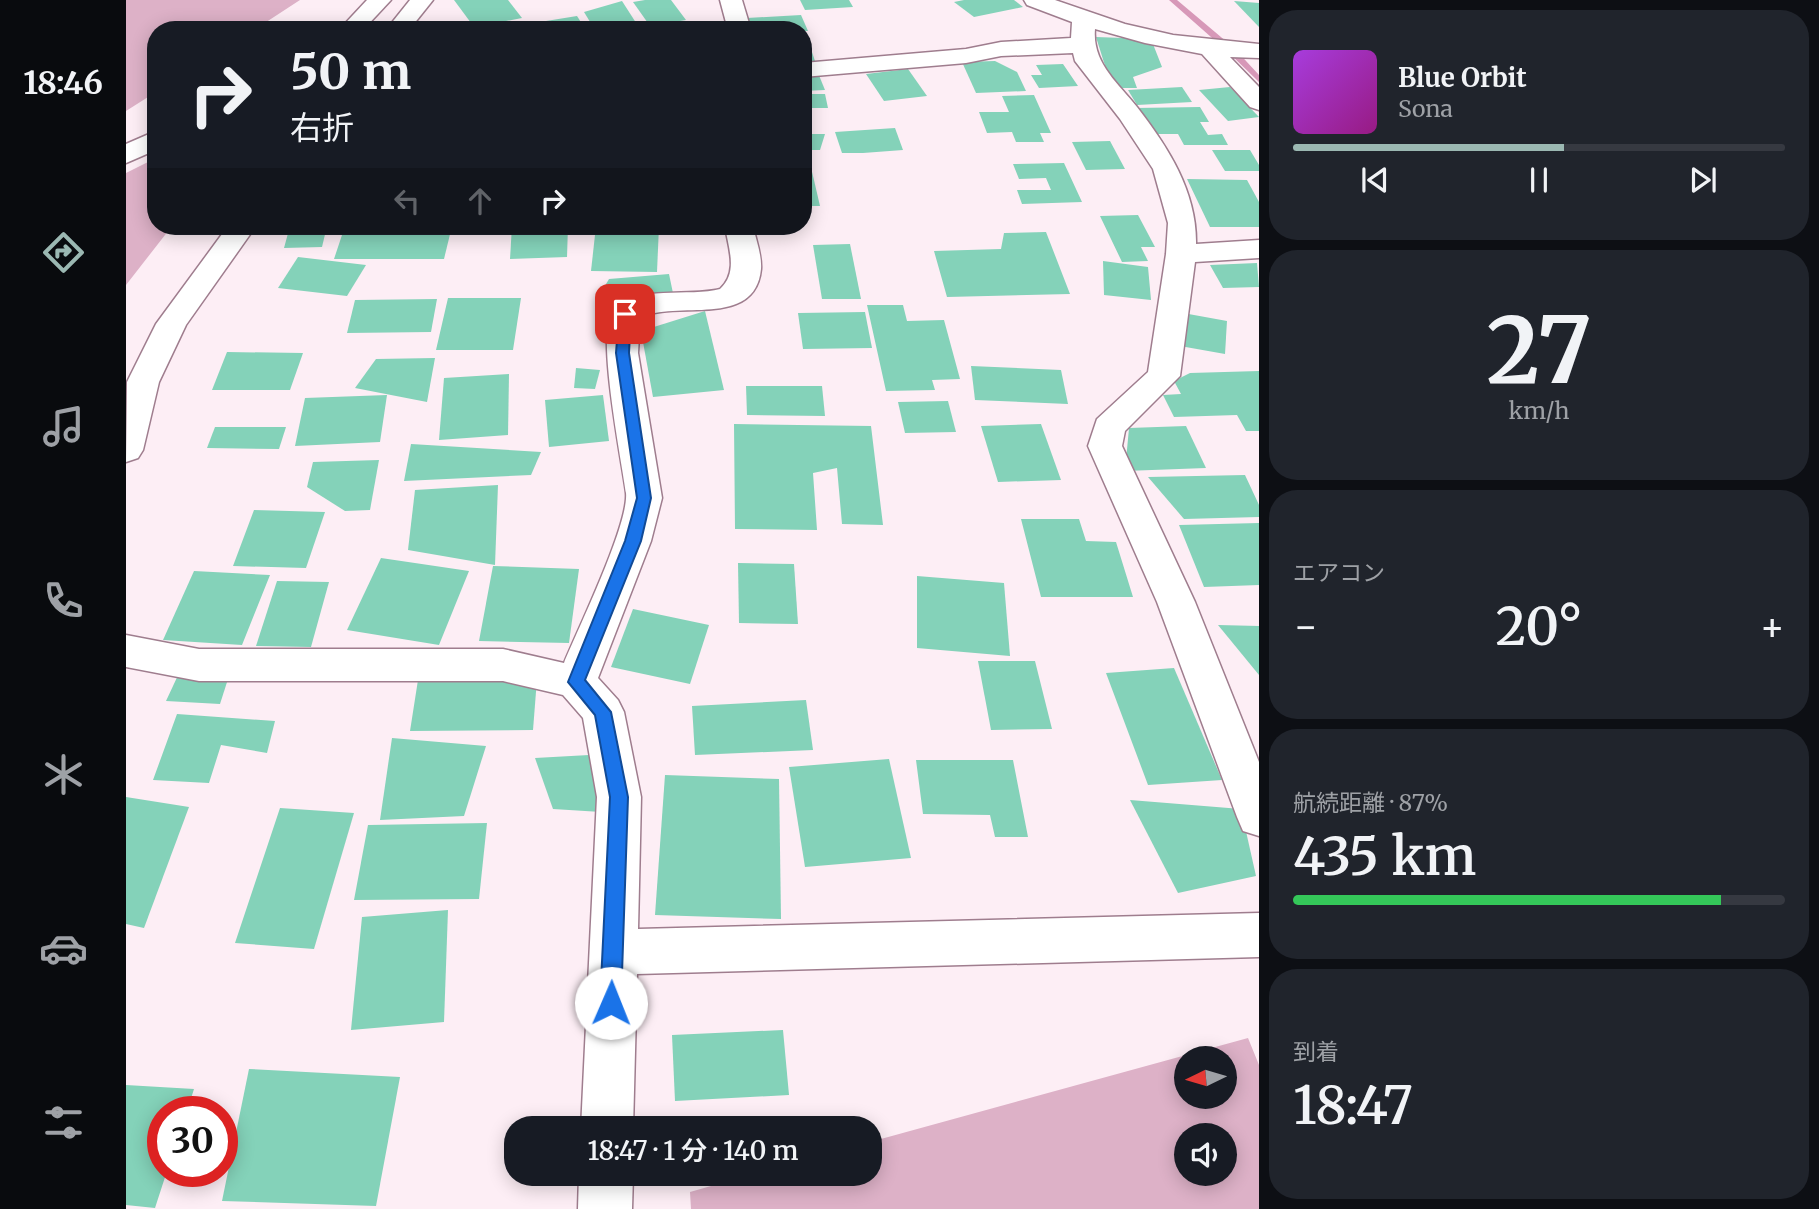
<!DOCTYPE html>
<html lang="ja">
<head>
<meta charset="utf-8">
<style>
	:root { --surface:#171b24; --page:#20242c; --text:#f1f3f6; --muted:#9ea1a6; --line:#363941; --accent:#9bb8b2 }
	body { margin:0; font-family:Merriweather,"Noto Sans JP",serif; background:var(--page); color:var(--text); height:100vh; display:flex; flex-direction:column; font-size:26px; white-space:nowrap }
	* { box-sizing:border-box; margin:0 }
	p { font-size:23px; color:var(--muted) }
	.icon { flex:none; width:38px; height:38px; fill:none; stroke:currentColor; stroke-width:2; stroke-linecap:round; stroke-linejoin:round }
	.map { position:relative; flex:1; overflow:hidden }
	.details { display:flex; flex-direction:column; gap:10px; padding:10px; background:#0d0f14; width:560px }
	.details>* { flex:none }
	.hud { position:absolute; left:21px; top:21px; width:665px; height:214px; border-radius:28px; box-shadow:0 4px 18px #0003; background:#171b24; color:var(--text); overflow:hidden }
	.needle { width:46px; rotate:265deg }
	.tools { position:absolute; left:1048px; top:1046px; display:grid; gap:14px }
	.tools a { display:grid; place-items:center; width:63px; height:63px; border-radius:50%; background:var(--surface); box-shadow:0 4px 18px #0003; font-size:35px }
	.speed { position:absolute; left:21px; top:1096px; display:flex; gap:14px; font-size:35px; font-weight:700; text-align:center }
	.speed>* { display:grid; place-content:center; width:91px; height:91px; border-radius:50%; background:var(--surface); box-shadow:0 4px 18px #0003; line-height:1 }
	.speed .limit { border:10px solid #d22; background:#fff; color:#111 }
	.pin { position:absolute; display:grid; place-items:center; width:60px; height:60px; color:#fff; margin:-30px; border-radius:14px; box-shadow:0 4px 10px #0006 }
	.me { position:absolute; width:77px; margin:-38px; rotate:1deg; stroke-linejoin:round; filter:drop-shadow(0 0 5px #0008) }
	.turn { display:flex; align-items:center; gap:24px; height:147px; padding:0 28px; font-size:32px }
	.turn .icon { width:91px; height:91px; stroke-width:2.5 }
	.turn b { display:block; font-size:49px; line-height:60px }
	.lanes { display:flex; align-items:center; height:66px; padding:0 28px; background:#0003; justify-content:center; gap:35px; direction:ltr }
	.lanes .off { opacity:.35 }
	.big { font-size:52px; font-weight:600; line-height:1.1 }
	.details .widget { flex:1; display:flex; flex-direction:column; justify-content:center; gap:10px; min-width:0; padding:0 24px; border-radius:28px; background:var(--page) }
	.details .dial { align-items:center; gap:0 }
	.dial b { font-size:91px; line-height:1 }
	.song { display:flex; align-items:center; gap:21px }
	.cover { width:84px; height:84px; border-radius:10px; background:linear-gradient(135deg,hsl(280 70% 55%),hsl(310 70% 35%)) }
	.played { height:7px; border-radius:4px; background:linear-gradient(90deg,var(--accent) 55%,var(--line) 55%) }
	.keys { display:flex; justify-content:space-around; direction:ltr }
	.heat { display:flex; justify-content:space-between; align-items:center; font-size:38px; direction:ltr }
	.charge { height:10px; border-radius:5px; background:linear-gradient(90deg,#34c759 87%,var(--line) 0) }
	.trip { position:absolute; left:378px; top:1116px; width:378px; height:70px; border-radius:28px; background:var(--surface); box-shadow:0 4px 18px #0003; font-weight:600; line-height:70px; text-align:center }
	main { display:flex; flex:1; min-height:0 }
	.tab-bar { display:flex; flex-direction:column; width:126px; justify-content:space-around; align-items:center; background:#090b0e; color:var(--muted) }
	.tab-bar .icon { width:49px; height:49px }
	.tab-bar .current { color:var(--accent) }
	.tab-bar b { font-size:32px; color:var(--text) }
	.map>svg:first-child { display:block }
	.green { fill:#ddb1c7; fill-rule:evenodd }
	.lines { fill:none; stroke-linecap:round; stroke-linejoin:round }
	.stream { fill:#d798b8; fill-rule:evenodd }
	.building { fill:#84d2b9 }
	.minor-casing { stroke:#9f7d8e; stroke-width:3 }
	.major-casing { stroke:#9f7d8e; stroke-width:3 }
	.minor { fill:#fff; fill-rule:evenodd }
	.major { fill:#fff; fill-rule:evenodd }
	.route { fill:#1a73e8; stroke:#114b97; stroke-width:2 }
</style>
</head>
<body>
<main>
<nav class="tab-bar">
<b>18:46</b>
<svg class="icon current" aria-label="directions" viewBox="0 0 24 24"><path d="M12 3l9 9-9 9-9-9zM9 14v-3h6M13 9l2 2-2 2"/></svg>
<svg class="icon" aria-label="music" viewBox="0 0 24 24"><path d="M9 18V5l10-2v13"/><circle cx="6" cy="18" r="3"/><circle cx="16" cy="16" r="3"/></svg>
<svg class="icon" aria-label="phone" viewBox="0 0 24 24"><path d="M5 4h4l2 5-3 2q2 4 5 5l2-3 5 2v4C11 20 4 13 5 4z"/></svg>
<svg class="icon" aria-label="climate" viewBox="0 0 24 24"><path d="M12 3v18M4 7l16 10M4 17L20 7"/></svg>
<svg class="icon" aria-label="car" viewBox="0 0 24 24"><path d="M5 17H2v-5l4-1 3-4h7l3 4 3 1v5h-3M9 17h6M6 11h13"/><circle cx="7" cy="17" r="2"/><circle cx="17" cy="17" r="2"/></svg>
<svg class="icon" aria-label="filters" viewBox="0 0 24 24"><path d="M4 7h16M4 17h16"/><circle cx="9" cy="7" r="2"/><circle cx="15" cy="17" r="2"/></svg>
</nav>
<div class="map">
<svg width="1133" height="1209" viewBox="0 0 1133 1209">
	<rect width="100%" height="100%" fill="#fdeef5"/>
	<g class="green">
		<path d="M0,0H174L128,30H30V92L0,111Z"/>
		<path d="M30,158V226H46L0,285V173Z"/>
		<path d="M1122,1038L1133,1065V1209H565L564,1192L627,1174H744V1142ZM1060,1059H1099V1097H1060ZM1060,1136H1099V1174H1060Z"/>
	</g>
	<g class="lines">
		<path class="stream" d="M1043,0H1051L1108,48L1133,75V82L1102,52Z"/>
	</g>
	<g class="building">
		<path d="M328,0H382L396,18L348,27Z"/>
		<path d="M519,0H545L560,20L524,26L507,2Z"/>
		<path d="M674,0H723L727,7L679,10Z"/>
		<path d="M838,0H888L897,7L848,17L828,2Z"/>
		<path d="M496,1L514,29L469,30L458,12Z"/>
		<path d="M1108,1L1133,3V27Z"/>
		<path d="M675,15L682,31H679L689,61L677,62V30H625L621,18Z"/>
		<path d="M451,16L460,30H425L420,21Z"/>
		<path d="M970,37L1025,39L1036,67L1007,77L1011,88H986Z"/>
		<path d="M869,61L891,72L900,91L850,93L836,62Z"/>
		<path d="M937,64L952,86L913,88L905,75H916L910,65Z"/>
		<path d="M782,69L801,96L758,101L740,74Z"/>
		<path d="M692,73L699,90L677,91V74Z"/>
		<path d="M1056,87L1066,102L1011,105L1002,90Z"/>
		<path d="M1104,87L1133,117L1102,121L1073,90Z"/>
		<path d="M677,94H699L702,108H680L684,130L677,131Z"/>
		<path d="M908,95L925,133H914L918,142H890L886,132L861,133L853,112H883L876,96Z"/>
		<path d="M1074,107L1083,122H1074L1082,135L1096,134L1102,145H1058L1052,134H1023L1009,108Z"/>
		<path d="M769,128L777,150L737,153H716L709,132Z"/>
		<path d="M677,134H699L694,150H677Z"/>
		<path d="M984,141L999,169L960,170L946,142Z"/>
		<path d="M1086,150H1124L1133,165V171H1099Z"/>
		<path d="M677,163H684L694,206H677Z"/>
		<path d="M938,163L956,202L896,204L891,190H925L920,178L893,179L887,164Z"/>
		<path d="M1061,179L1121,180L1133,202V227H1084Z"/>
		<path d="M1012,215L1029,247H1015L1022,261L996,262L974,216Z"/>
		<path d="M164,226H201L196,247L158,248Z"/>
		<path d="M219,226H326L318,259H208Z"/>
		<path d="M386,226H442L441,257L384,259Z"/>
		<path d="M470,226H533L531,272L465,271Z"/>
		<path d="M920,232L944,294L821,297L808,251L875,249L878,233Z"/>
		<path d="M724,244L735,299H696L687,245Z"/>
		<path d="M172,257L240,265L221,296L152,288Z"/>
		<path d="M977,261L1022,267L1025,300L978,295Z"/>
		<path d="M1131,263L1133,287L1097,288L1084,265Z"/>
		<path d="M543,274L548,298L470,301L483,279Z"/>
		<path d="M322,298H395L387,350H310Z"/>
		<path d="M311,299L305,332L221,333L229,300Z"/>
		<path d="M741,305H777L781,321L818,320L834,379L806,380L809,390L760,391Z"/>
		<path d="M579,311L598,390L527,397L515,331Z"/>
		<path d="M739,312L746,348L677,349L672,313Z"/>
		<path d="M1057,313L1101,321L1099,354L1054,346Z"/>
		<path d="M101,352L177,353L164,390H86Z"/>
		<path d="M309,358L301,402L229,388L250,359Z"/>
		<path d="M845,366L935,370L942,404L849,400Z"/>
		<path d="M450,368L474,370L469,389L448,388Z"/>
		<path d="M1133,371V431H1120L1111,415L1048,417L1037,395L1055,394L1048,381L1064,373Z"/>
		<path d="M383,374L382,435L313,440L318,378Z"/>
		<path d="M620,386H696L699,416L621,415Z"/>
		<path d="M261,395L254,442L169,446L179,398Z"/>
		<path d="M477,395L483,441L423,447L419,400Z"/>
		<path d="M822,401L830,432L779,433L772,402Z"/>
		<path d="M608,424L745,426L757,525L716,524L711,468L687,473L691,530L609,529Z"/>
		<path d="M915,424L935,480L872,482L855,426Z"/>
		<path d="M1060,426L1080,468L999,471L1003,428Z"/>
		<path d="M89,427H160L153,449L81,448Z"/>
		<path d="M285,444L415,452L405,475L278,481Z"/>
		<path d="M253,460L244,510L219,511L181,487L187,462Z"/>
		<path d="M1119,475L1133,505V517L1058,519L1022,477Z"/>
		<path d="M372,485L369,565L282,550L289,490Z"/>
		<path d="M128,510L199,512L180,568L107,566Z"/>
		<path d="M895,519H953L960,541L990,542L1007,597H915Z"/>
		<path d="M1133,523V585L1078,587L1053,525Z"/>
		<path d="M255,558L343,571L313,645L221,630Z"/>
		<path d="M612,563L668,564L672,624L613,623Z"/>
		<path d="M367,566L453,569L443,643L353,641Z"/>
		<path d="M68,571L144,575L116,645L37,640Z"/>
		<path d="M791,576L878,583L884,656L791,648Z"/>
		<path d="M151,581L203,582L185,647L130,646Z"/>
		<path d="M507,609L583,625L564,684L485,667Z"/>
		<path d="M1092,625L1133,626V675Z"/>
		<path d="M852,661H909L926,729L865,730Z"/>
		<path d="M1048,668L1096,780L1022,785L980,673Z"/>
		<path d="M54,671L102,679L94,704L40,701Z"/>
		<path d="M411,679L407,730L284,731L292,680Z"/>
		<path d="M680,700L687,750L569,755L566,706Z"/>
		<path d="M51,714L149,721L141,753L95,745L83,783L27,780Z"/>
		<path d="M266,738L360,746L338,816L254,820Z"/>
		<path d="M463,755L475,812L427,809L409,758Z"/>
		<path d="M763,759L785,858L679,867L663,767Z"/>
		<path d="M790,760H887L902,837H869L864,815L797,814Z"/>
		<path d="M539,775L653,779L655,919L529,915Z"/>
		<path d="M0,797L63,807L18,928L0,924Z"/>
		<path d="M1004,800L1115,809L1130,876L1052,893Z"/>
		<path d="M154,808L228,813L188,949L109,943Z"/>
		<path d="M361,823L353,899L228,900L242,825Z"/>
		<path d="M322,910L318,1022L225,1030L236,917Z"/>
		<path d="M657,1030L663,1095L549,1101L546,1035Z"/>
		<path d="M123,1069L274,1077L250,1206L96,1201Z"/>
		<path d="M0,1085L68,1089L61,1111H37V1171H41L29,1208L0,1205Z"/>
	</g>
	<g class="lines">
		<g class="minor-casing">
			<g id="minor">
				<path d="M284,0H307L283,30H260Z"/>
				<path d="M594,0H616L625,30H602Z"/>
				<path d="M898,0H929L999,24L1047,35L1133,44V58L1104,57L1133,87V110L1124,107L1076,54L1019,43L969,29C966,63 992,83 1011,107C1042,147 1071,192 1070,244L1133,240V258L1069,262L1054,376L999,431L996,446L1069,602L1133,762V836L1117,831L1111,817L1031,602L962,446L971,419L1022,372L1040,254L1042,223L1027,169L994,119L949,61L947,53L875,56L840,63L677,77V63L840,49L875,42L945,38L946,22L901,5Z"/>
				<path d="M102,226H130L60,325L33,382L17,450L12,458L0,462L1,382L30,324Z"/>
				<path d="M599,226H627C630,240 636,255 635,269C629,330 549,299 514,318L512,353L536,498L525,541L472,678L492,700L498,712L515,797L512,929L1133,913V957L511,974L507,1129H455L471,797L457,718L437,695L377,681H73L0,667V635L73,649H377L438,663C452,629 503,524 500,493C496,462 469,329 487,309C508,285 565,297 594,289C613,272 602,247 599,226Z"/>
				<path d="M453,1174H507L506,1209H452Z"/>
			</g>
		</g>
		<g class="major-casing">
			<g id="major">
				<path d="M241,0H265L237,30H213Z"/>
				<path d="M30,131V150L0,163V144Z"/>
			</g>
		</g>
		<use href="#minor" class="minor"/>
		<use href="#major" class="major"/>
	</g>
	<path class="route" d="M499,310L505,314L503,353L525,498L515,541L459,680L485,712L502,797L495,1003L492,1010L485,1013L477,1010L474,1003L484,797L469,715L442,682L499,541L511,498L490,353L493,314Z"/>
</svg>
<div class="tools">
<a><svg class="needle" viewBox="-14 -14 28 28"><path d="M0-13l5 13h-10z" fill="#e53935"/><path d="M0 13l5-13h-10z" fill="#9ea1a6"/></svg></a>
<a><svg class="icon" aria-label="sound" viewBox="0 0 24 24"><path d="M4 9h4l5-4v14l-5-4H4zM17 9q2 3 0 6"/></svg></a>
</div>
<div class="speed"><div class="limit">30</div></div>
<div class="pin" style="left:499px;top:314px;background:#d93025"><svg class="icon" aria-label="arrive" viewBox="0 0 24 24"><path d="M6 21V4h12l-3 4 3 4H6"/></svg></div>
<svg class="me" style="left:485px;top:1003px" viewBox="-20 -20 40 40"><circle r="19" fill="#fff"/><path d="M0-13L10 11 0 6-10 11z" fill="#1a73e8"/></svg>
<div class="trip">18:47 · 1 分 · 140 m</div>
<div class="hud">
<div class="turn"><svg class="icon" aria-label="right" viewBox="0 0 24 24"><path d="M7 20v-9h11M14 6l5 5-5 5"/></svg><div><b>50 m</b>右折</div></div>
<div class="lanes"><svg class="icon off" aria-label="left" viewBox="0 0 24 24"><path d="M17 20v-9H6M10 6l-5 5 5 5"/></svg><svg class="icon off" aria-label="ahead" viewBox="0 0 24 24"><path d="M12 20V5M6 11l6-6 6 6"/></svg><svg class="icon" aria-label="right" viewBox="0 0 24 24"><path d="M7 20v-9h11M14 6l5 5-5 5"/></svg></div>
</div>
</div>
<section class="details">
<div class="widget">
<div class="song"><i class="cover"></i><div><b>Blue Orbit</b><p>Sona</p></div></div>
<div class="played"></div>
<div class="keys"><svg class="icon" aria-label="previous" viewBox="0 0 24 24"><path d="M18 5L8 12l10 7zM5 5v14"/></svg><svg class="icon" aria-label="pause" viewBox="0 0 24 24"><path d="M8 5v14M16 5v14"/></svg><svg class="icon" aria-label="next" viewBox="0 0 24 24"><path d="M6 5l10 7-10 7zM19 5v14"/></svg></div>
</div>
<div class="widget dial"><b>27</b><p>km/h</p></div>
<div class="widget"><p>エアコン</p>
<div class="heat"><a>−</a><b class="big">20°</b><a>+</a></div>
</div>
<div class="widget"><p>航続距離 · 87%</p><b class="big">435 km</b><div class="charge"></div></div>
<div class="widget"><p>到着</p><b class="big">18:47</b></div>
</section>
</main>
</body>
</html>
